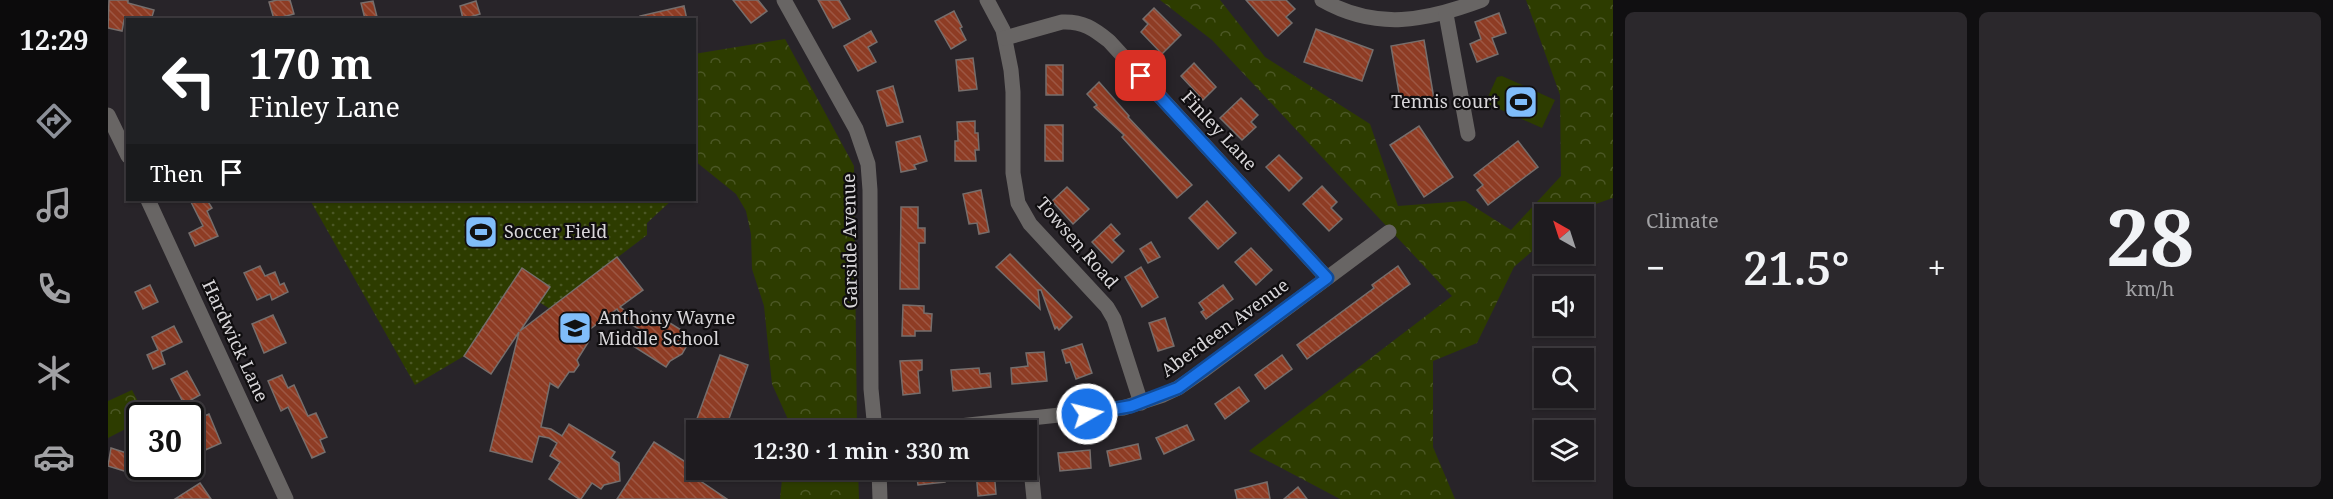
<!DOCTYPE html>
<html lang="en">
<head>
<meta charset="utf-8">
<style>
	:root { --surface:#1e1b1f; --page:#2b282c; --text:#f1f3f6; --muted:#a1a1a4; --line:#3c393d; --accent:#8c9099 }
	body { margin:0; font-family:"Noto Serif",serif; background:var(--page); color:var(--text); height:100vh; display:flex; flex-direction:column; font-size:22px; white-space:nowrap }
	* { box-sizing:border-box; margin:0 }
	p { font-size:20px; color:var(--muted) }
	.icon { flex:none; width:33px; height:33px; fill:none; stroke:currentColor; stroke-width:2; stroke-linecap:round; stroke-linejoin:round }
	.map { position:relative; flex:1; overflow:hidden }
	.drawer { display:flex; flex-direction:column; gap:12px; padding:12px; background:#100f11; width:720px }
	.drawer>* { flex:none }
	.top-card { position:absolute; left:18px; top:18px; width:570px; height:183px; border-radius:0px; box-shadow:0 2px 4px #0004,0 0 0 2px var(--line); background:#202124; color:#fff; overflow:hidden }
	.needle { width:39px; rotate:321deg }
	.tools { position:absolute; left:1426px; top:204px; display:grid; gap:12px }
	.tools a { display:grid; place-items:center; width:60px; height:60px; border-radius:0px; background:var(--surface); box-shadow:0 2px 4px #0004,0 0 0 2px var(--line); font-size:30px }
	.speed { position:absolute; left:18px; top:402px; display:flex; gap:12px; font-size:30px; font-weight:700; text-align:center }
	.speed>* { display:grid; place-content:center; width:78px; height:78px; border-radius:50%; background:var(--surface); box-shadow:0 2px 4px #0004,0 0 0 2px var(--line); line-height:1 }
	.speed .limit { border:3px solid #111; border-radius:9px; background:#fff; color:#111 }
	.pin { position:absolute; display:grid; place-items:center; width:51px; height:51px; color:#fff; margin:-26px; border-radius:12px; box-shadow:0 3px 9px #0006 }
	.me { position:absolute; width:66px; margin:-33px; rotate:82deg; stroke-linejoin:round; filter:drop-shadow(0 0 4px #0008) }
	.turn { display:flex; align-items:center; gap:21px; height:126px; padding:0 24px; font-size:27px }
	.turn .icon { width:78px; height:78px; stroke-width:2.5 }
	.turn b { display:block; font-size:42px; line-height:51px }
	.then { display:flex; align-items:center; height:57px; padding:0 24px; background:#0003; gap:12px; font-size:22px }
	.big { font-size:45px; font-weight:600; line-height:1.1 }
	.drawer .tile { flex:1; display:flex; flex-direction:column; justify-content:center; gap:9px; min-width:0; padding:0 21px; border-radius:9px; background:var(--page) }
	.drawer .dial { align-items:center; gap:0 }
	.dial b { font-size:78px; line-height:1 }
	.heat { display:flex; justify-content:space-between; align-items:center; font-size:33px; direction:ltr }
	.drawer .tiles { flex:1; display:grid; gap:12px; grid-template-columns:repeat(2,1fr) }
	.trip { position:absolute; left:578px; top:420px; width:351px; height:60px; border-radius:0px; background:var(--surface); box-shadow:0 2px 4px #0004,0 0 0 2px var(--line); font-weight:600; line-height:60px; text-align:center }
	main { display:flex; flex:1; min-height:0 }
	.menu { display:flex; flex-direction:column; width:108px; justify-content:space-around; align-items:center; background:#0c0b0c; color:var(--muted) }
	.menu .icon { width:42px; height:42px }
	.menu .on { color:var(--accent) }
	.menu b { font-size:27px; color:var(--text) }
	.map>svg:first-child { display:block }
	.grass { fill:#2d3c00 }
	.forest { fill:url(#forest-crowns) }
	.park { fill:url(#park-dots) }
	.building { fill:url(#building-back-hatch); stroke:#766e6c; stroke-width:1.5 }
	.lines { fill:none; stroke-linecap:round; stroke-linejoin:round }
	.minor { stroke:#686564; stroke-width:15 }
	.route-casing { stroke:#114b97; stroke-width:15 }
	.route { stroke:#1a73e8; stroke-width:10 }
	.labels { text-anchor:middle; stroke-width:4.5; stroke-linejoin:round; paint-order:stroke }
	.poi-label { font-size:18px; fill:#d9d7da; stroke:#100e10; text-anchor:start }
	.street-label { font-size:18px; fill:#d9d7da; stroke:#100e10 }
</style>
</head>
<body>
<main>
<nav class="menu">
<b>12:29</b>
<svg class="icon on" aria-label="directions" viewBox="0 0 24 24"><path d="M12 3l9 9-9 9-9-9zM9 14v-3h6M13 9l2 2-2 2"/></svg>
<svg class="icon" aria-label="music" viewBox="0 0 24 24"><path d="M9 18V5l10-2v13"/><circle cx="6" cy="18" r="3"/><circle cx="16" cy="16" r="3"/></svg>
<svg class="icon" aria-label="phone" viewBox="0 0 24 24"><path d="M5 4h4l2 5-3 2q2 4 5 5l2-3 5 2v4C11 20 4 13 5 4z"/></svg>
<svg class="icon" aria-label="climate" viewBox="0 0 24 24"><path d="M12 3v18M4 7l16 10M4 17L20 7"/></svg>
<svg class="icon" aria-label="car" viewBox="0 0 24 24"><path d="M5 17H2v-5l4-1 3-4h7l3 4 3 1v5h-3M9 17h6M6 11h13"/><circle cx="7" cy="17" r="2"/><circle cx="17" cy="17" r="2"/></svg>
</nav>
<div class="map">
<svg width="1505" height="499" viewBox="0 0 1505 499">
	<defs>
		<pattern id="forest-crowns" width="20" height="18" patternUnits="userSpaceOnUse" patternTransform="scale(1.5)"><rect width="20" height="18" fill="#2d3c00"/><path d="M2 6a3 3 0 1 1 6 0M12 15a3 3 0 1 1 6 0" fill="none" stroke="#4b5725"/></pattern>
		<pattern id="park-dots" width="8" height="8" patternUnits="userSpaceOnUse" patternTransform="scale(1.5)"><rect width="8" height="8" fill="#2d3c00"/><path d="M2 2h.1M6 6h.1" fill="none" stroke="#4b5725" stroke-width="1.8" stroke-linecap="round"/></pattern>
		<pattern id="building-back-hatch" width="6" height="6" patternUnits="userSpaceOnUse" patternTransform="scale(1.5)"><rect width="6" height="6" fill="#8e3c24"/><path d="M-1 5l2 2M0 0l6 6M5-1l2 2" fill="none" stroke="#9d5743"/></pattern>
	</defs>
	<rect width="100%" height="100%" fill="#282429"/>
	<path class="grass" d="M1394,76L1447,100L1434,128L1380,104L1379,99L1389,77Z"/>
	<g class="forest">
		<path d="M1052,0H1112L1157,57L1262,124L1290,206L1357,201L1403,230L1453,176L1452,95L1418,0H1505V198L1473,209L1467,214H1437V240L1406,267L1369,343L1325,361V447L1347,499H1232L1141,451L1344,296L1104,40Z"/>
		<path d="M677,39L746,166L749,430H682L683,426L664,384L656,306L644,269L643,234L638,211L628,194L587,161L586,54Z"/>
		<path d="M24,390L37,415L32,416L31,422L0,438V401Z"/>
		<path d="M675,470H750L751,499H672Z"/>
	</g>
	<path class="park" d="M202,200H564L539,223V235L452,301L445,311L431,302L442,287L414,269L356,356L307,385Z"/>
	<g class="building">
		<path d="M1,0H20V3L46,10L43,20H16L14,31L0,28Z"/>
		<path d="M169,0H182L186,14L166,19L161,2Z"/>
		<path d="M625,0H650L659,11L643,23Z"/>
		<path d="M710,0H731L742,19L725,28Z"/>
		<path d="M1138,0H1178L1187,9L1178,17L1184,23L1170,36Z"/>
		<path d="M265,1L269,17L257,19L253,3Z"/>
		<path d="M368,1L372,14L355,19L352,6Z"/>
		<path d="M576,6L579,20H533L532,16Z"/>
		<path d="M1046,8L1073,35L1054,54L1033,32L1040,24L1035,19Z"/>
		<path d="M846,11L854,27L852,28L858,40L843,49L827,21Z"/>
		<path d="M1391,13L1398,33L1384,38L1390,54L1369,62L1362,44L1373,39L1367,22Z"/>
		<path d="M1208,29L1265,50L1254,81L1196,62Z"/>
		<path d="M763,31L769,42L760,47L768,62L750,71L736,46Z"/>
		<path d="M1316,40L1326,99L1293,105L1283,46Z"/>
		<path d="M865,58L869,89L851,91L848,60Z"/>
		<path d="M1086,63L1108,87L1095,100L1073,76Z"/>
		<rect x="938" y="65" width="17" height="30"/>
		<path d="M991,82L1021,116L1020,117L1084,185L1069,198L1014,137L1016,135L986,107L989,105L979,94Z"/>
		<path d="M785,86L795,122L779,126L769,91Z"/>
		<path d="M1133,98L1150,115L1143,122L1148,127L1134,140L1112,118Z"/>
		<path d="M867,121V133H870L871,150H867L868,161H847V141H850L849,122Z"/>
		<rect x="937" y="125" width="18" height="36"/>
		<path d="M1311,126L1345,177L1316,197L1282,145Z"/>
		<path d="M812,136L819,161L806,165L808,169L793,172L788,142Z"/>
		<path d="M1410,141L1430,167L1380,205L1369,190L1375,185L1366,175Z"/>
		<path d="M1171,155L1194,178L1181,191L1158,167Z"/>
		<path d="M1214,186L1229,202L1223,208L1234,219L1221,231L1195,204Z"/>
		<path d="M959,187L981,209L965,224L944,201Z"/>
		<path d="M873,190L881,232L871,234L869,223L861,224L855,194Z"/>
		<path d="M82,200H99L104,208L99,211L110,236L87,246L81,233L95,226Z"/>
		<path d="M1099,201L1128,233L1110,249L1081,218Z"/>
		<path d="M793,207H810V228H817V243H811V289H792Z"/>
		<path d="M1003,224L1012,234L1005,240L1016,251L1004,263L984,242Z"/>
		<path d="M1043,242L1052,257L1040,263L1032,249Z"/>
		<path d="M1143,248L1164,270L1148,285L1127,262Z"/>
		<path d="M902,254L964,317L951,330L949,327L947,329L933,290H930L932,309L888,267Z"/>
		<path d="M509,257L535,290L512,307L536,323L543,311L581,335L577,340L578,347L574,354L562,361L558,367L522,344L531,329L517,321L509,309L473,336L481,341L469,360L471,365L466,372H461L450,388L442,383L433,427L443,429L454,436L461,424L507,452L503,458L511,463L512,481L496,485L493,489L484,483L473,499H471L441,479L452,462L442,456L449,443L441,438L431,436L424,462L382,451L411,332L383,374L356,356L414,268L442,287L412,331Z"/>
		<path d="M152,266L157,276L167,272L172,285L176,283L180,292L164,300L162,294L149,300L136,273Z"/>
		<path d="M1290,266L1302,284L1199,359L1189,345L1266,288L1264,285Z"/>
		<path d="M1033,267L1050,297L1034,307L1017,277Z"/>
		<path d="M42,285L50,302L35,309L27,292Z"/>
		<path d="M1115,285L1125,299L1098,319L1093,312L1096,310L1091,303Z"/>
		<path d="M795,305L816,306V313L824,314L823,331H807V336H794Z"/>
		<path d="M165,315L178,343L156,353L144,324Z"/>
		<path d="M1057,318L1066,346L1050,351L1041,323Z"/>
		<path d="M66,326L74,342L53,352L57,364L45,369L39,355L50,350L44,337Z"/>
		<path d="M974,344L984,373L968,379L962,362L958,363L954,350Z"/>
		<path d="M936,352L939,381L904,384L903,368L920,366L918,353Z"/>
		<path d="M612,355L640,365L617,430H595L586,427Z"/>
		<path d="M1174,355L1184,369L1157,389L1147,375Z"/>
		<path d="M814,360V370L810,371L812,393L795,395L792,361Z"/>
		<path d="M871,368L872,374L882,373L883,387L845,391L843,370Z"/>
		<path d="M79,371L92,395L76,404L63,379Z"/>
		<path d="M174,375L180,388L186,385L200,416L208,413L219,437L212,440L217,452L204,458L180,407L173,411L160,381Z"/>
		<path d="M1131,387L1141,401L1117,419L1107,404Z"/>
		<path d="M101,414L113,443L95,451L89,439L82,441V422Z"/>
		<path d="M1079,425L1086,440L1056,454L1048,438Z"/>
		<path d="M546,442L595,473L591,480L619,499H509Z"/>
		<path d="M1030,444L1033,459L1002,466L999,451Z"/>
		<path d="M3,448L31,457L26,474L0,466Z"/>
		<path d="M982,450L983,468L952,471L950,453Z"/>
		<path d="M801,470H836L837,482L810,485L809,478L802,479Z"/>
		<path d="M868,470H886L888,494L870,496Z"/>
		<path d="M1159,482L1162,499H1129L1127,490Z"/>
		<path d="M92,483L103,499H67Z"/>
		<path d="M1190,487L1199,499H1176Z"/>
	</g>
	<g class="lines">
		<g class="minor">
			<path d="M676,0L748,129L760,164L762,190L763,389L767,430"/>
			<path d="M879,0L895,30L903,70L905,92V173L910,203L922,224L999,307L1006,319L1033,403"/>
			<path d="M1214,0C1269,31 1318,21 1374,0"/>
			<path d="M1338,14L1360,134"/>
			<path d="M897,38L954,22C975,21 986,29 1001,41L1219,278"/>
			<path d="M0,115L20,156"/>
			<path d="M40,200L178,499"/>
			<path d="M918,420L926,499"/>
			<path d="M815,430L1015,408L1055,395L1070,388L1096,370L1281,232"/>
			<path d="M771,470L772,499"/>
		</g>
	</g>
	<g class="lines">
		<g class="route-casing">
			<path id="route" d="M979,414L1023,406L1070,388L1219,278L1033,76"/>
		</g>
		<use href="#route" class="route"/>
	</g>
	<defs>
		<g id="stadium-square" transform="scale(1.725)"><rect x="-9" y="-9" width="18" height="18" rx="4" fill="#80bdfa" stroke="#100e10"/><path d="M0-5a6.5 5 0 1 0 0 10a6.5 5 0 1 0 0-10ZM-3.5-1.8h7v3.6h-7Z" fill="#111"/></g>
		<g id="school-square" transform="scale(1.725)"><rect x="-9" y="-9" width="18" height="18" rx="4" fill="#80bdfa" stroke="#100e10"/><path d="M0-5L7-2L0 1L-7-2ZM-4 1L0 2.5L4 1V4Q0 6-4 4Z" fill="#111"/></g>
	</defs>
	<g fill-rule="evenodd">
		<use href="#stadium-square" x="1413" y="102"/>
		<use href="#stadium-square" x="373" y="232"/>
		<use href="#school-square" x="467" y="328"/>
	</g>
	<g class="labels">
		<g class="poi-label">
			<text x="1390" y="108" text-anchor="end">Tennis court</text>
			<text x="396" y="238">Soccer Field</text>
			<text x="490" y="324">Anthony Wayne<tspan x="490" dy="21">Middle School</tspan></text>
		</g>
		<g class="street-label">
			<text transform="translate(1111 131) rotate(47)" y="6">Finley Lane</text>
			<text transform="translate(742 241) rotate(-91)" y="6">Garside Avenue</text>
			<text transform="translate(969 243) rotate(49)" y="6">Towsen Road</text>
			<text transform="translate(1117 328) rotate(-36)" y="6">Aberdeen Avenue</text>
			<text transform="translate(127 341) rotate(65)" y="6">Hardwick Lane</text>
		</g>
	</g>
</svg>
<div class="tools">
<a><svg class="needle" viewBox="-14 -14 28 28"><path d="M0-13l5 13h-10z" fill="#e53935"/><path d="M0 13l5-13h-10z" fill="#a1a1a4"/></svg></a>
<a><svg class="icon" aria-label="sound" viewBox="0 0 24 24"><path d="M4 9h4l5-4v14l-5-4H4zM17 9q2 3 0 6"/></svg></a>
<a><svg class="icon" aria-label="search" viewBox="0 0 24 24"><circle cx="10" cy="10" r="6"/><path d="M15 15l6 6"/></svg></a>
<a><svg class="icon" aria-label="layers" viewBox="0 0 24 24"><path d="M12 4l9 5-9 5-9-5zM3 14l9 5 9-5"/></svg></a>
</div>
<div class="speed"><div class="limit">30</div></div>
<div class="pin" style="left:1033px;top:76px;background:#d93025"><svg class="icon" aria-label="arrive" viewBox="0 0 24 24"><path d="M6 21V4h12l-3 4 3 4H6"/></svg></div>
<svg class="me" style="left:979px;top:414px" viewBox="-20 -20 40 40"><circle r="17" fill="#1a73e8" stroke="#fff" stroke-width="3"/><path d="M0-11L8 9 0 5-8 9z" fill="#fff"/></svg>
<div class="trip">12:30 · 1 min · 330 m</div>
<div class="top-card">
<div class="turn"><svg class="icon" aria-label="left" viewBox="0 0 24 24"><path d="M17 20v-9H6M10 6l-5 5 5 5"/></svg><div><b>170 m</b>Finley Lane</div></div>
<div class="then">Then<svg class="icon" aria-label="arrive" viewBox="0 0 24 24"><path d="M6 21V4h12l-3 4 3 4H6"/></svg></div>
</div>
</div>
<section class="drawer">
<div class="tiles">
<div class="tile"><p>Climate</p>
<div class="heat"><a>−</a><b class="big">21.5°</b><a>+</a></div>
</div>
<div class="tile dial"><b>28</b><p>km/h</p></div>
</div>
</section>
</main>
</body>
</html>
